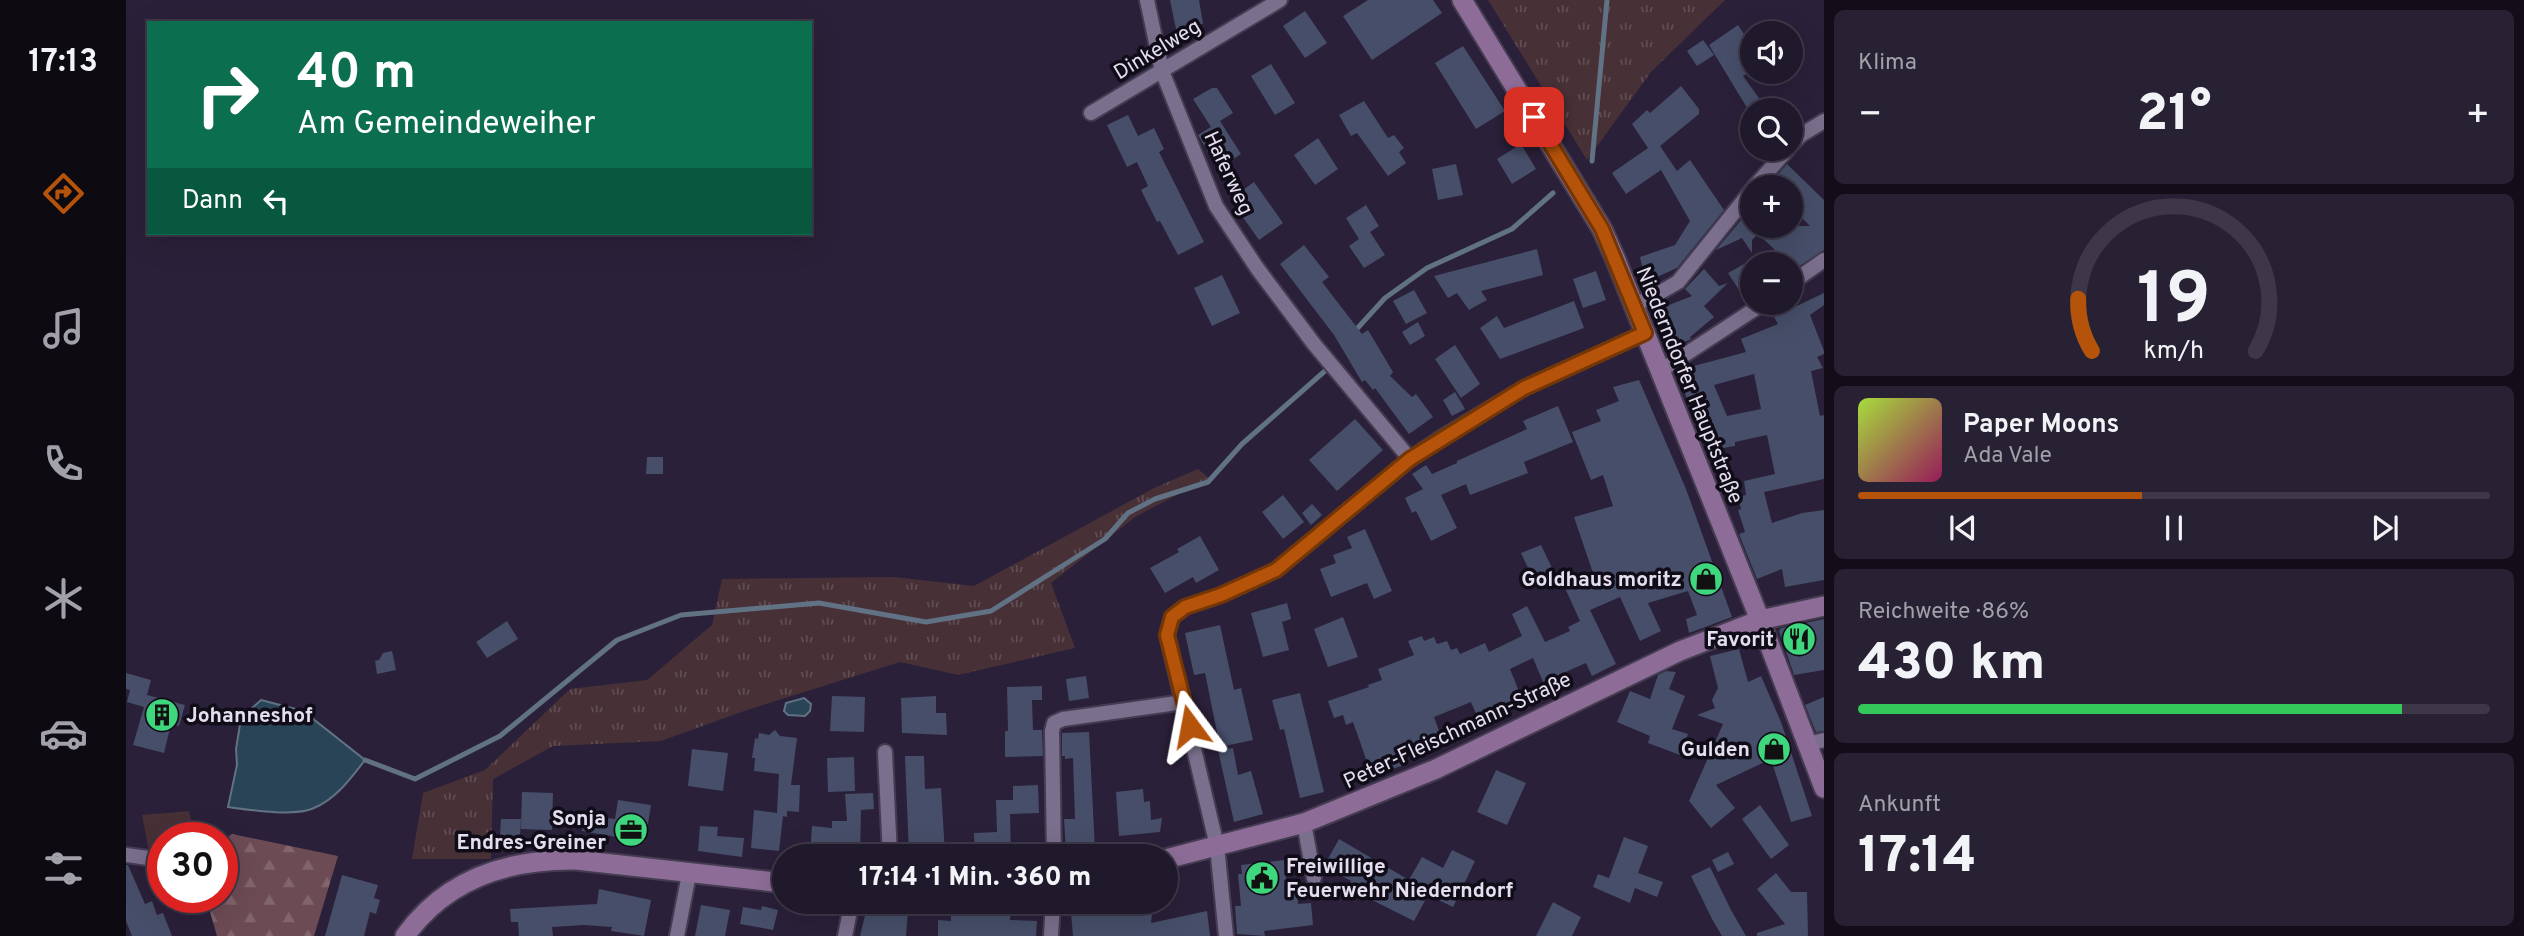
<!DOCTYPE html>
<html lang="de">
<head>
<meta charset="utf-8">
<style>
	:root { --surface:#20182b; --page:#282133; --text:#f1f3f6; --muted:#a2a0a9; --line:#3d3747; --accent:#b45309 }
	body { margin:0; font-family:Overpass,sans-serif; background:var(--page); color:var(--text); height:100vh; display:flex; flex-direction:column; font-size:26px; white-space:nowrap }
	* { box-sizing:border-box; margin:0 }
	p { font-size:23px; color:var(--muted) }
	.icon { flex:none; width:38px; height:38px; fill:none; stroke:currentColor; stroke-width:2; stroke-linecap:round; stroke-linejoin:round }
	.map { position:relative; flex:1; overflow:hidden }
	.details { display:flex; flex-direction:column; gap:10px; padding:10px; background:#120d18; width:700px }
	.details>* { flex:none }
	.hud { position:absolute; left:21px; top:21px; width:665px; height:214px; border-radius:0px; box-shadow:0 7px 28px #0002,0 0 0 2px var(--line); background:#0b6e4f; color:#fff; overflow:hidden }
	.buttons { position:absolute; left:1614px; top:21px; display:grid; gap:14px }
	.buttons a { display:grid; place-items:center; width:63px; height:63px; border-radius:50%; background:var(--surface); box-shadow:0 7px 28px #0002,0 0 0 2px var(--line); font-size:35px }
	.speed { position:absolute; left:21px; top:822px; display:flex; gap:14px; font-size:35px; font-weight:700; text-align:center }
	.speed>* { display:grid; place-content:center; width:91px; height:91px; border-radius:50%; background:var(--surface); box-shadow:0 7px 28px #0002,0 0 0 2px var(--line); line-height:1 }
	.speed .limit { border:10px solid #d22; background:#fff; color:#111 }
	.pin { position:absolute; display:grid; place-items:center; width:60px; height:60px; color:#fff; margin:-30px; border-radius:14px; box-shadow:0 4px 10px #0006 }
	.me { position:absolute; width:77px; margin:-38px; rotate:347deg; stroke-linejoin:round; filter:drop-shadow(0 0 5px #0008) }
	.turn { display:flex; align-items:center; gap:24px; height:147px; padding:0 35px; font-size:32px }
	.turn .icon { width:91px; height:91px; stroke-width:2.5 }
	.turn b { display:block; font-size:49px; line-height:60px }
	.then { display:flex; align-items:center; height:66px; padding:0 35px; background:#0003; gap:14px; font-size:26px }
	.big { font-size:52px; font-weight:800; line-height:1.1 }
	.details .card { flex:1; display:flex; flex-direction:column; justify-content:center; gap:10px; min-width:0; padding:0 24px; border-radius:10px; background:var(--page) }
	.details .dial { align-items:center; gap:0 }
	.dial svg { height:182px; overflow:visible; fill:none; stroke:var(--line); stroke-width:7; stroke-linecap:round; text-anchor:middle }
	.dial text { fill:var(--text); stroke:none }
	.song { display:flex; align-items:center; gap:21px }
	.cover { width:84px; height:84px; border-radius:10px; background:linear-gradient(135deg,hsl(80 70% 55%),hsl(330 70% 35%)) }
	.played { height:7px; border-radius:4px; background:linear-gradient(90deg,var(--accent) 45%,var(--line) 45%) }
	.keys { display:flex; justify-content:space-around; direction:ltr }
	.heat { display:flex; justify-content:space-between; align-items:center; font-size:38px; direction:ltr }
	.charge { height:10px; border-radius:5px; background:linear-gradient(90deg,#34c759 86%,var(--line) 0) }
	.trip { position:absolute; left:646px; top:844px; width:406px; height:70px; border-radius:35px; background:var(--surface); box-shadow:0 7px 28px #0002,0 0 0 2px var(--line); font-weight:800; line-height:70px; text-align:center }
	main { display:flex; flex:1; min-height:0 }
	.dock { display:flex; flex-direction:column; width:126px; justify-content:space-around; align-items:center; background:#0d0a11; color:var(--muted) }
	.dock .icon { width:49px; height:49px }
	.dock .current { color:var(--accent) }
	.dock b { font-size:32px; color:var(--text) }
	.map>svg:first-child { display:block }
	.grass { fill:url(#grass-tufts) }
	.forest { fill:url(#forest-firs) }
	.park { fill:#473036 }
	.water { fill:#294357; stroke:#617285; stroke-width:2 }
	.lines { fill:none; stroke-linecap:round; stroke-linejoin:round }
	.stream { stroke:#617285; stroke-width:5 }
	.building { fill:#464e69; fill-rule:evenodd }
	.street-casing { stroke:#453c52; stroke-width:18 }
	.secondary-casing { stroke:#453c52; stroke-width:23 }
	.street { stroke:#7a6f8c; stroke-width:14 }
	.secondary { stroke:#8d6d97; stroke-width:19 }
	.route-casing { stroke:#753606; stroke-width:18 }
	.route { stroke:#b45309; stroke-width:12 }
	.labels { text-anchor:middle; stroke-width:7; stroke-linejoin:round; paint-order:stroke }
	.street-label { font-size:21px; fill:#e4deef; stroke:#110d18 }
	.poi-label { font-size:21px; font-weight:bold; fill:#e4deef; stroke:#110d18; text-anchor:end }
</style>
</head>
<body>
<main>
<nav class="dock">
<b>17:13</b>
<svg class="icon current" aria-label="directions" viewBox="0 0 24 24"><path d="M12 3l9 9-9 9-9-9zM9 14v-3h6M13 9l2 2-2 2"/></svg>
<svg class="icon" aria-label="music" viewBox="0 0 24 24"><path d="M9 18V5l10-2v13"/><circle cx="6" cy="18" r="3"/><circle cx="16" cy="16" r="3"/></svg>
<svg class="icon" aria-label="phone" viewBox="0 0 24 24"><path d="M5 4h4l2 5-3 2q2 4 5 5l2-3 5 2v4C11 20 4 13 5 4z"/></svg>
<svg class="icon" aria-label="climate" viewBox="0 0 24 24"><path d="M12 3v18M4 7l16 10M4 17L20 7"/></svg>
<svg class="icon" aria-label="car" viewBox="0 0 24 24"><path d="M5 17H2v-5l4-1 3-4h7l3 4 3 1v5h-3M9 17h6M6 11h13"/><circle cx="7" cy="17" r="2"/><circle cx="17" cy="17" r="2"/></svg>
<svg class="icon" aria-label="filters" viewBox="0 0 24 24"><path d="M4 7h16M4 17h16"/><circle cx="9" cy="7" r="2"/><circle cx="15" cy="17" r="2"/></svg>
</nav>
<div class="map">
<svg width="1698" height="936" viewBox="0 0 1698 936">
	<defs>
		<pattern id="grass-tufts" width="24" height="20" patternUnits="userSpaceOnUse" patternTransform="scale(1.75)"><rect width="24" height="20" fill="#473036"/><path d="M3 7l-1-3M5 7V3M7 7l1-3M15 17l-1-3M17 17v-4M19 17l1-3" fill="none" stroke="#614e53"/></pattern>
		<pattern id="forest-firs" width="22" height="20" patternUnits="userSpaceOnUse" patternTransform="scale(1.75)"><rect width="22" height="20" fill="#6d4b54"/><path d="M5 1l3.5 6h-7zM16 11l3.5 6h-7z" fill="#82646d"/></pattern>
	</defs>
	<rect width="100%" height="100%" fill="#2a2039"/>
	<g class="grass">
		<path d="M1362,0H1599L1525,72L1461,160Z"/>
		<path d="M1072,469L1083,478L1009,517L925,583L949,648L832,675L774,662L621,710L535,741L427,746L367,779L365,859H286L297,793L359,770L444,689L521,680L586,625L596,579L768,577L848,586L1028,488Z"/>
	</g>
	<path class="forest" d="M106,834L212,856L188,936H91L80,898H96V841Z"/>
	<path class="park" d="M63,811L69,838H37V869L27,872L16,815Z"/>
	<g class="water">
		<path d="M678,698L685,704L684,711L679,716L662,715L658,711L660,703Z"/>
		<path d="M135,700L177,711L239,760C225,778 210,799 188,808C168,817 124,810 102,807L111,765L110,749L115,718Z"/>
	</g>
	<g class="lines">
		<g class="stream">
			<path d="M1466,161L1481,0"/>
			<path d="M1228,332L1259,298L1301,268L1386,229L1427,193"/>
			<path d="M239,760L289,779L374,736L491,640L555,615L693,603L800,622L865,611L979,539L1002,513L1029,499L1082,482L1116,444L1200,370"/>
		</g>
	</g>
	<g class="building">
		<path d="M1044,0H1073L1077,24L1050,29Z"/>
		<path d="M1242,0H1307L1316,13L1246,60L1217,16Z"/>
		<path d="M1179,11L1201,43L1179,58L1157,26Z"/>
		<path d="M1612,25L1626,46L1621,50L1626,58V70L1617,76L1633,98L1630,110H1626V116L1583,45Z"/>
		<path d="M1577,40L1588,55L1571,66L1561,51Z"/>
		<path d="M1337,46L1379,111L1350,129L1309,63Z"/>
		<path d="M1145,64L1169,103L1149,115L1125,76Z"/>
		<path d="M1555,86L1573,109V114L1534,146L1551,171L1564,160L1598,210L1551,268L1520,282L1514,257L1549,245L1564,221L1535,170L1500,194L1486,173L1522,148L1506,124L1521,110L1524,113Z"/>
		<path d="M1086,88H1091L1107,113L1094,121L1115,154L1092,169L1072,135L1088,125L1085,127L1067,99Z"/>
		<path d="M1238,101L1262,138L1268,135L1278,148L1273,152L1280,163L1262,176L1231,133L1225,136L1213,115Z"/>
		<path d="M1002,115L1012,136L1028,128L1038,149L1033,152L1078,242L1052,255L1034,221L1031,222L1015,190L1022,186L1011,162L1001,167L981,125Z"/>
		<path d="M1192,138L1212,169L1189,185L1168,155Z"/>
		<path d="M1395,144L1410,169L1386,184L1371,159Z"/>
		<path d="M1330,164L1337,195L1312,200L1306,169Z"/>
		<path d="M1661,164L1698,200V250L1664,272V264H1658L1647,248L1632,234L1626,240V253L1616,238L1590,250L1626,207V226H1684L1664,206V187H1641Z"/>
		<path d="M1128,182L1157,223L1133,240L1104,199Z"/>
		<path d="M1240,205L1253,226L1244,232L1259,255L1238,268L1223,246L1233,239L1220,218Z"/>
		<path d="M1178,245L1203,277L1196,282L1236,334L1242,330L1267,372L1264,376L1286,397L1290,394L1307,417L1283,434L1249,388L1247,390L1239,380L1236,382L1208,335L1154,264Z"/>
		<path d="M1411,249L1417,275L1355,291L1361,300L1343,310L1331,293L1322,298L1308,276Z"/>
		<path d="M1620,263L1626,273V283L1613,290L1602,273Z"/>
		<path d="M1578,269L1593,286L1602,283L1578,306L1588,317L1564,337L1565,339L1546,348L1533,309L1566,296L1559,289Z"/>
		<path d="M1470,271L1480,300L1457,308L1447,279Z"/>
		<path d="M1096,275L1114,313L1086,326L1068,288Z"/>
		<path d="M1288,290L1301,313L1280,324L1267,301Z"/>
		<path d="M1698,293V305L1684,315L1698,351V354L1691,357L1697,368L1685,371L1694,416L1698,415V479L1638,492L1646,523L1676,513L1698,510V580L1659,587L1656,569L1631,579L1613,534L1619,532L1612,510L1615,509L1612,497L1620,495L1618,481L1649,474L1641,435L1609,442V446L1591,449L1586,423L1571,429L1563,408L1553,370L1620,352L1615,339L1652,324L1648,317ZM1628,374L1635,409L1601,416L1588,385Z"/>
		<path d="M1448,301L1458,328L1374,359L1354,328L1371,316L1378,328Z"/>
		<path d="M1292,322L1299,336L1284,345L1276,332Z"/>
		<path d="M1329,345L1354,384L1335,398L1309,359Z"/>
		<path d="M1513,380L1560,489L1606,617L1563,633L1560,619L1571,615L1562,591L1522,603L1535,631L1514,641L1494,597L1464,610L1490,664L1466,676L1460,663L1417,682L1407,658L1384,669L1398,704L1354,723L1345,702L1308,717L1317,742L1275,759L1278,765L1246,776L1227,722L1220,725L1217,715L1208,718L1202,701L1243,687L1242,685L1256,680L1252,669L1288,655L1282,641L1296,636L1298,641L1308,637L1311,644L1321,641L1325,650L1331,648L1334,654L1359,643L1363,652L1396,636L1386,614L1401,606L1419,642L1444,631L1442,627L1454,621L1439,588L1468,576L1448,517L1487,506L1477,475L1465,480L1446,432L1475,421L1470,410L1493,401L1487,387Z"/>
		<path d="M1329,392L1339,409L1326,416L1317,400Z"/>
		<path d="M1432,406L1447,442L1398,462L1402,473L1344,495L1340,484L1315,495L1331,528L1305,541L1290,511L1286,513L1279,498L1297,489L1286,474L1300,465L1306,474L1331,463V461L1401,429L1397,421Z"/>
		<path d="M1229,419L1257,450L1211,491L1183,460Z"/>
		<path d="M521,457H537V474H520Z"/>
		<path d="M1157,495L1178,522L1157,539L1136,512Z"/>
		<path d="M1186,504L1196,515L1185,525L1176,513Z"/>
		<path d="M1239,529L1266,591L1248,599L1241,583L1205,597L1194,569L1210,563L1207,555L1226,548L1221,537Z"/>
		<path d="M1074,536L1093,570L1070,583L1067,577L1039,593L1024,568L1053,552L1051,549Z"/>
		<path d="M1415,545L1429,574L1409,583L1395,553Z"/>
		<path d="M1161,603L1165,619L1156,622L1163,650L1137,657L1125,613Z"/>
		<path d="M1217,617L1232,657L1202,667L1188,629Z"/>
		<path d="M1698,619V670L1668,675L1653,631L1655,628Z"/>
		<path d="M381,621L392,639L361,658L350,642Z"/>
		<path d="M1094,625L1108,690L1115,688L1127,740L1094,747L1079,673L1068,675L1059,633Z"/>
		<path d="M1613,649L1622,682L1635,676L1655,722L1686,816L1665,822L1645,759L1590,785L1609,808L1585,828L1563,801L1597,724L1571,715L1589,708L1586,700L1592,688L1584,656Z"/>
		<path d="M266,651L270,670L251,674L249,661L253,660L257,653Z"/>
		<path d="M1540,671L1550,672L1543,689L1559,696L1546,729L1562,734L1554,755L1522,743L1524,736L1491,722L1504,691L1524,699L1532,675Z"/>
		<path d="M0,673L25,680L21,695L59,705L53,726L45,724L38,753L7,745L18,707L1,702L4,690L0,689Z"/>
		<path d="M960,676L963,698L943,701L940,679Z"/>
		<path d="M916,686V700H906L907,730H916L917,756L879,757V731H882L881,687Z"/>
		<path d="M1174,693L1198,792L1174,798L1158,729L1154,730L1146,700Z"/>
		<path d="M706,696L739,697L738,732L704,731Z"/>
		<path d="M810,696V713H820L821,735L776,733L775,698Z"/>
		<path d="M1698,697V731L1690,732L1679,705Z"/>
		<path d="M649,730L654,736L671,738L665,785H674L673,812L661,811V817L657,816L653,851L625,848L628,810L651,813L653,774L628,771L629,758H626L629,738L632,739L633,733L643,735Z"/>
		<path d="M963,732L969,850L940,852L938,819H949L947,758L939,759V756H936V733Z"/>
		<path d="M1107,748L1112,775L1125,771L1137,814L1108,822L1092,750Z"/>
		<path d="M566,749L602,753L597,791L562,786Z"/>
		<path d="M779,756H798L799,789L815,788L819,853L783,855Z"/>
		<path d="M728,757L729,791L702,792L701,758Z"/>
		<path d="M1370,770L1400,783L1381,825L1351,812Z"/>
		<path d="M912,785L913,813L884,814L885,856H849L848,833L871,832L870,800H887V786Z"/>
		<path d="M1017,789L1018,802L1024,801L1025,820L1036,818L1034,832L993,836L990,792Z"/>
		<path d="M396,792L427,793L426,830L395,829Z"/>
		<path d="M747,793L748,809L735,810L734,856H684L686,826L706,828V821H721L719,794Z"/>
		<path d="M492,800L525,805L519,842L456,831L459,815L489,819Z"/>
		<path d="M1634,805L1663,845L1645,859L1616,819Z"/>
		<path d="M375,819H395L394,837L374,836Z"/>
		<path d="M574,826L592,827L591,836L618,838L616,857L572,851Z"/>
		<path d="M1498,837L1522,846L1512,873L1537,882L1531,897L1509,888L1504,903L1467,887L1472,874L1483,878Z"/>
		<path d="M1213,839L1283,880L1296,857L1317,868L1326,850L1349,861L1327,907L1302,895L1288,921L1222,888L1225,881L1198,866Z"/>
		<path d="M1602,852L1608,864L1592,872L1586,860Z"/>
		<path d="M1158,860L1162,894L1171,893L1172,904L1185,903L1187,925L1138,931L1139,936L1111,934L1109,906H1115L1112,874H1116L1115,865Z"/>
		<path d="M0,865H2L19,904L26,901L31,915L37,913L46,936H6L0,921Z"/>
		<path d="M1584,867L1605,910L1620,936H1596L1586,919L1565,876Z"/>
		<path d="M1650,873L1665,892H1681L1682,936H1631V933L1659,924L1631,889Z"/>
		<path d="M216,875L252,885L248,898L254,900L250,914L244,912L238,936H199Z"/>
		<path d="M473,889L525,900L518,936L485,931L486,927L458,925L426,927L427,936H393L392,922H385L384,909L471,904Z"/>
		<path d="M944,901H993L1027,905L1025,923L1081,911L1084,936H947Z"/>
		<path d="M1427,902L1455,917L1446,936H1410Z"/>
		<path d="M742,903L782,911L780,936H734Z"/>
		<path d="M825,903L885,904L884,920L911,921L910,936H812V920L825,921Z"/>
		<path d="M575,905L604,910L599,936H569Z"/>
		<path d="M636,906L652,910L647,930L614,924L617,907L635,910Z"/>
	</g>
	<g class="lines">
		<g class="street-casing">
			<g id="street">
				<path d="M1021,0L1036,71L1090,206L1131,268L1188,344L1284,459"/>
				<path d="M965,113L1154,0"/>
				<path d="M1664,146L1675,135L1698,121"/>
				<path d="M1628,187L1662,149"/>
				<path d="M1664,284L1698,260"/>
				<path d="M1507,303L1521,300L1552,282L1626,190"/>
				<path d="M1534,371L1638,303"/>
				<path d="M1681,744L1698,740"/>
				<path d="M759,752L764,856"/>
				<path d="M1178,823L1188,878"/>
				<path d="M0,855L22,858"/>
				<path d="M928,856L926,731L928,723L937,719L1058,702"/>
				<path d="M551,936L563,874"/>
				<path d="M719,936L726,901"/>
				<path d="M925,936L927,901"/>
				<path d="M1100,936L1091,846L1041,635L1046,617L1059,607L1095,595L1150,570L1284,459L1315,438L1398,388L1519,333"/>
			</g>
		</g>
		<g class="secondary-casing">
			<g id="secondary">
				<path d="M1336,0L1476,229L1489,258L1634,620L1698,788"/>
				<path d="M1040,859L1178,823L1310,769L1554,651L1634,620L1698,606"/>
				<path d="M279,936C320,879 381,859 450,860L658,883"/>
			</g>
		</g>
		<use href="#street" class="street"/>
		<use href="#secondary" class="secondary"/>
	</g>
	<g class="lines">
		<g class="route-casing">
			<path id="route" d="M1064,726L1041,635L1046,617L1059,607L1095,595L1150,570L1284,459L1398,388L1519,333L1476,229L1408,117"/>
		</g>
		<use href="#route" class="route"/>
	</g>
	<defs>
		<g id="shop-disc" transform="scale(1.75)"><circle r="9.5" fill="#3fd77d" stroke="#110d18"/><path d="M-5-2.5h2.3a2.7 3.5 0 0 1 5.4 0H5L5.5 6h-11ZM-1.5-2.5h3a1.5 2.3 0 0 0-3 0Z" fill="#111"/></g>
		<g id="restaurant-disc" transform="scale(1.75)"><circle r="9.5" fill="#3fd77d" stroke="#110d18"/><path d="M-5-6h1v4h1v-4h1v4h1v-4h1v5L-1.5 .5V6h-2V.5L-5-1ZM5-6V6H3V1.5H1.5Q1.5-4 5-6Z" fill="#111"/></g>
		<g id="building-disc" transform="scale(1.75)"><circle r="9.5" fill="#3fd77d" stroke="#110d18"/><path d="M-4-6H4V6H1V3H-1V6H-4ZM-2.5-4.3h1.7v1.8h-1.7ZM.8-4.3h1.7v1.8H.8ZM-2.5-1h1.7V.8h-1.7ZM.8-1h1.7V.8H.8Z" fill="#111"/></g>
		<g id="office-disc" transform="scale(1.75)"><circle r="9.5" fill="#3fd77d" stroke="#110d18"/><path d="M-6-3h4V-5.5h4V-3h4V5H-6ZM-1-4.5V-3h2v-1.5ZM-6 0V1H6V0Z" fill="#111"/></g>
		<g id="civic-disc" transform="scale(1.75)"><circle r="9.5" fill="#3fd77d" stroke="#110d18"/><path d="M-.6-6.5H3V-4.5H.6V-3L4-1V1h2V6H-6V1h2V-1L-.6-3ZM-1.2 2.5V6h2.4V2.5Z" fill="#111"/></g>
	</defs>
	<g fill-rule="evenodd">
		<use href="#shop-disc" x="1580" y="579"/>
		<use href="#restaurant-disc" x="1673" y="639"/>
		<use href="#building-disc" x="36" y="715"/>
		<use href="#shop-disc" x="1648" y="749"/>
		<use href="#office-disc" x="505" y="830"/>
		<use href="#civic-disc" x="1136" y="878"/>
	</g>
	<g class="labels">
		<g class="street-label">
			<text transform="translate(1031 49) rotate(-31)" y="7">Dinkelweg</text>
			<text transform="translate(1103 173) rotate(65)" y="7">Haferweg</text>
			<text transform="translate(1564 385) rotate(68)" y="7">Niederndorfer Hauptstraße</text>
			<text transform="translate(1331 730) rotate(-25)" y="7">Peter-Fleischmann-Straße</text>
		</g>
		<g class="poi-label">
			<text x="1556" y="586">Goldhaus moritz</text>
			<text x="1648" y="646">Favorit</text>
			<text x="60" y="722" text-anchor="start">Johanneshof</text>
			<text x="1624" y="756">Gulden</text>
			<text x="480" y="825">Sonja<tspan x="480" dy="24">Endres-Greiner</tspan></text>
			<text x="1160" y="873" text-anchor="start">Freiwillige<tspan x="1160" dy="24">Feuerwehr Niederndorf</tspan></text>
		</g>
	</g>
</svg>
<div class="buttons">
<a><svg class="icon" aria-label="sound" viewBox="0 0 24 24"><path d="M4 9h4l5-4v14l-5-4H4zM17 9q2 3 0 6"/></svg></a>
<a><svg class="icon" aria-label="search" viewBox="0 0 24 24"><circle cx="10" cy="10" r="6"/><path d="M15 15l6 6"/></svg></a>
<a>+</a>
<a>−</a>
</div>
<div class="speed"><div class="limit">30</div></div>
<div class="pin" style="left:1408px;top:117px;background:#d93025"><svg class="icon" aria-label="arrive" viewBox="0 0 24 24"><path d="M6 21V4h12l-3 4 3 4H6"/></svg></div>
<svg class="me" style="left:1064px;top:726px" viewBox="-20 -20 40 40"><path d="M0-17L14 15 0 8-14 15z" fill="#b45309" stroke="#fff" stroke-width="4"/></svg>
<div class="trip">17:14 · 1 Min. · 360 m</div>
<div class="hud">
<div class="turn"><svg class="icon" aria-label="right" viewBox="0 0 24 24"><path d="M7 20v-9h11M14 6l5 5-5 5"/></svg><div><b>40 m</b>Am Gemeindeweiher</div></div>
<div class="then">Dann<svg class="icon" aria-label="left" viewBox="0 0 24 24"><path d="M17 20v-9H6M10 6l-5 5 5 5"/></svg></div>
</div>
</div>
<section class="details">
<div class="card"><p>Klima</p>
<div class="heat"><a>−</a><b class="big">21°</b><a>+</a></div>
</div>
<div class="card dial"><svg viewBox="0 0 100 80">
<path d="M14 69A42 42 0 1 1 86 69"/>
<path d="M14 69A42 42 0 0 1 8 46" stroke="#b45309"/>
<text x="50" y="56" font-size="32" font-weight="700">19</text>
<text x="50" y="72" font-size="11">km/h</text>
</svg></div>
<div class="card">
<div class="song"><i class="cover"></i><div><b>Paper Moons</b><p>Ada Vale</p></div></div>
<div class="played"></div>
<div class="keys"><svg class="icon" aria-label="previous" viewBox="0 0 24 24"><path d="M18 5L8 12l10 7zM5 5v14"/></svg><svg class="icon" aria-label="pause" viewBox="0 0 24 24"><path d="M8 5v14M16 5v14"/></svg><svg class="icon" aria-label="next" viewBox="0 0 24 24"><path d="M6 5l10 7-10 7zM19 5v14"/></svg></div>
</div>
<div class="card"><p>Reichweite · 86%</p><b class="big">430 km</b><div class="charge"></div></div>
<div class="card"><p>Ankunft</p><b class="big">17:14</b></div>
</section>
</main>
</body>
</html>
